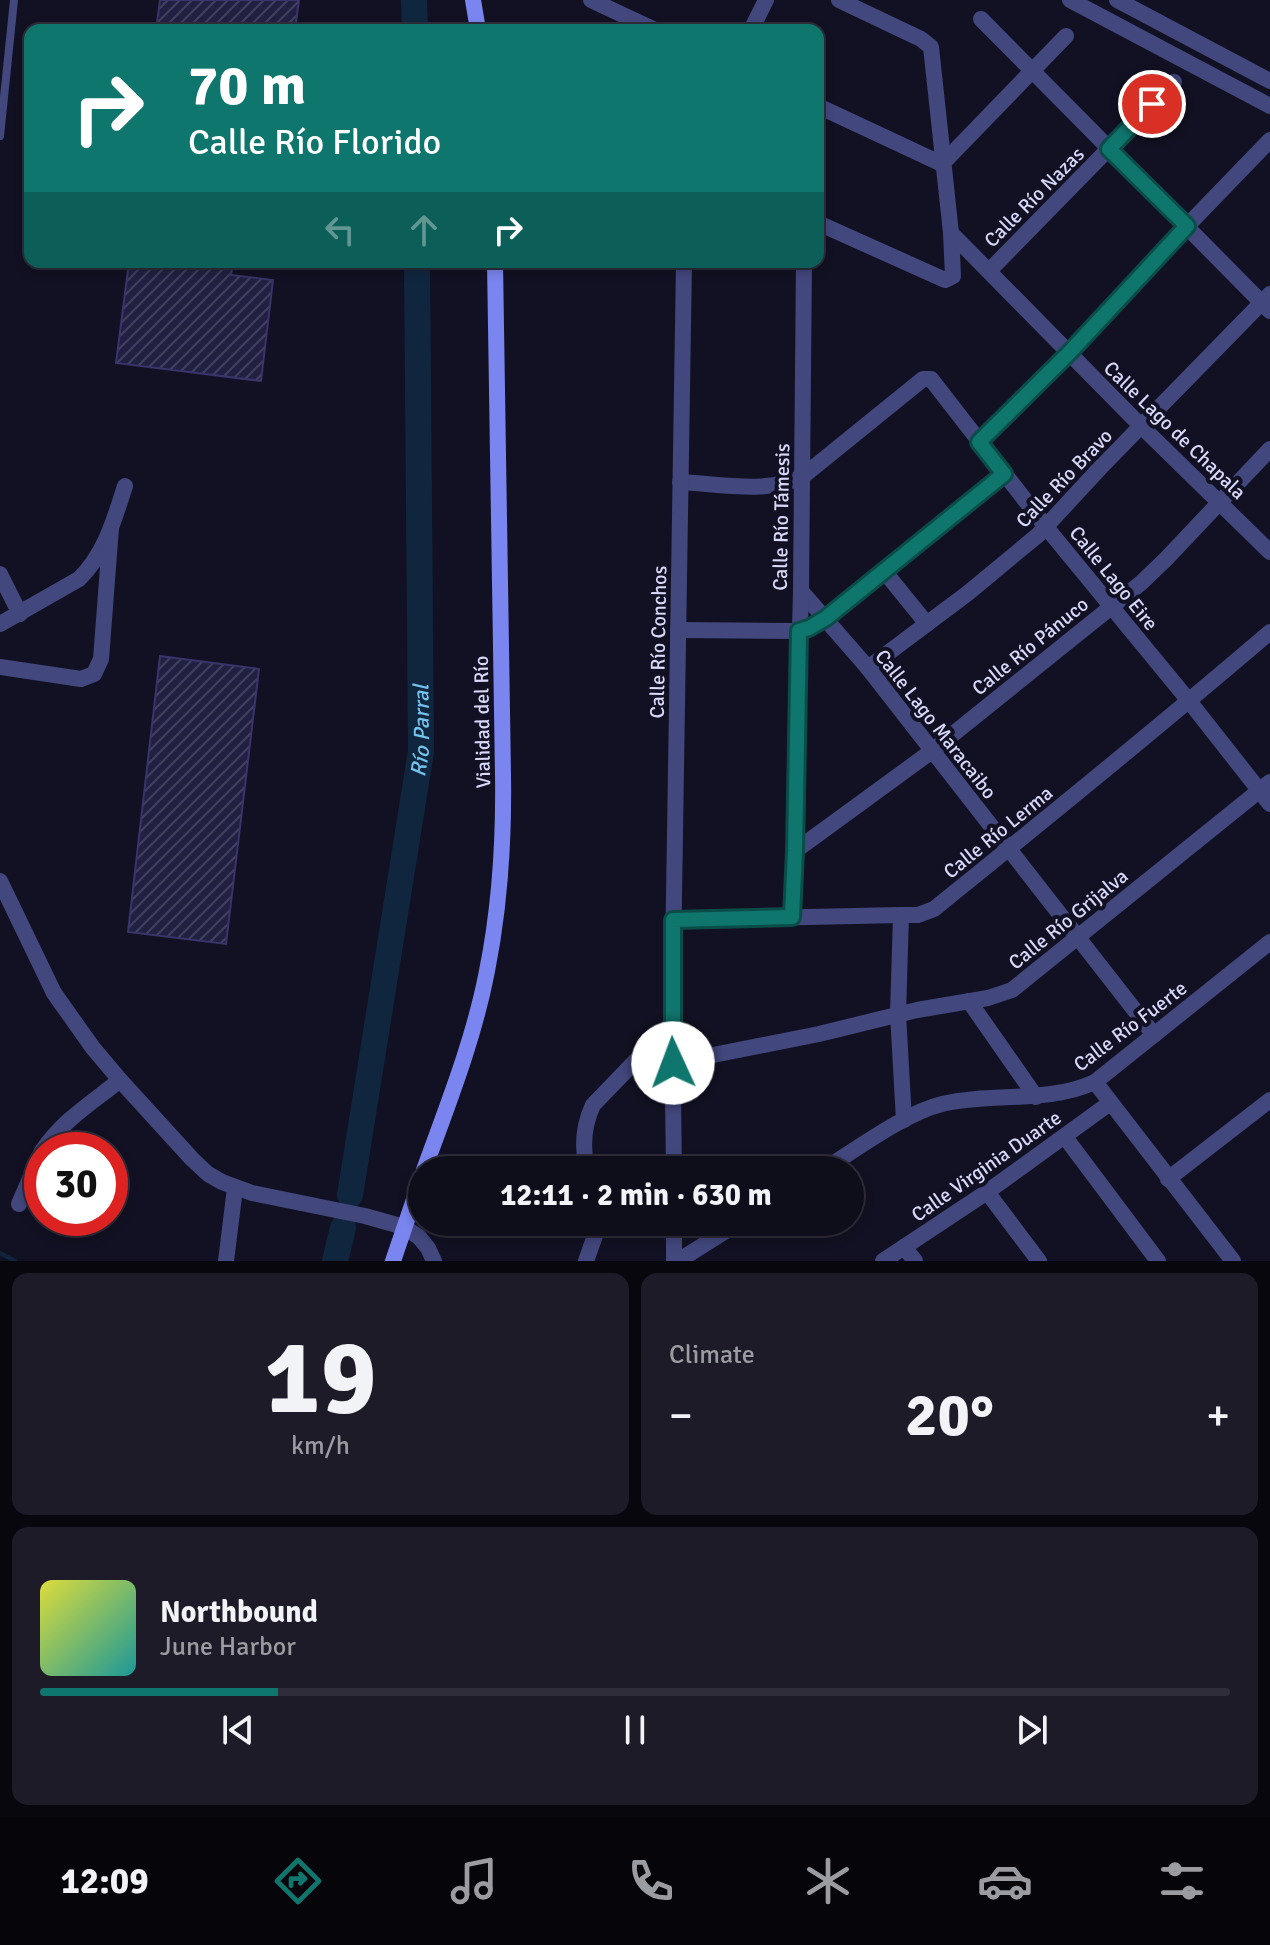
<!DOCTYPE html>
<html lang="en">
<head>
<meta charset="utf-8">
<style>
	:root { --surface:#0e0d1a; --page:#1c1b27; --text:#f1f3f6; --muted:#9b9ca2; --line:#2e2d39; --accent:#0f766e }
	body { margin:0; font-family:Signika,sans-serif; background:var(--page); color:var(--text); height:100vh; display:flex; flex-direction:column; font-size:30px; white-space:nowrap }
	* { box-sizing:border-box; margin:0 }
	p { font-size:26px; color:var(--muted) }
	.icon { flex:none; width:44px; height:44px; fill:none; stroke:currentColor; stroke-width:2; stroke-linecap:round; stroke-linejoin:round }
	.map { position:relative; height:1261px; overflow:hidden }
	.details { display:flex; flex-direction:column; gap:12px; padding:12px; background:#08070e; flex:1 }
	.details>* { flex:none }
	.top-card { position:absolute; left:24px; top:24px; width:800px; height:244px; border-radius:16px; box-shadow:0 4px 12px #0003,0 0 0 2px var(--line); background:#0f766e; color:#fff; overflow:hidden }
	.speed { position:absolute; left:24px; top:1132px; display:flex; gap:16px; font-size:40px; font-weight:700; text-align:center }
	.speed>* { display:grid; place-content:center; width:104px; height:104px; border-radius:50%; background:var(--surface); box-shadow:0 4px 12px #0003,0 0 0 2px var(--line); line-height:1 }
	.speed .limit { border:12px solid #d22; background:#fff; color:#111 }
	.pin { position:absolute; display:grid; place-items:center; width:68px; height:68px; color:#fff; margin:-34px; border:4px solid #fff; border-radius:50%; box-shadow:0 2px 8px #0007 }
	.me { position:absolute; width:88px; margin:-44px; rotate:358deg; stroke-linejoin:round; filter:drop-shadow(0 0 6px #0008) }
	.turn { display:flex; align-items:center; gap:28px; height:168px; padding:0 32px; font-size:36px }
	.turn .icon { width:104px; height:104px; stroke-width:2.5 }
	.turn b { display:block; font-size:56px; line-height:68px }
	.lanes { display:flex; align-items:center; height:76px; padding:0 32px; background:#0003; justify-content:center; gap:40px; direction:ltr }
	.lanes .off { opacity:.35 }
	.big { font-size:60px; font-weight:800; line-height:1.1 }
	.details .widget { flex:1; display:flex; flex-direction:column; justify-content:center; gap:12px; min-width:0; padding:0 28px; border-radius:16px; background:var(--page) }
	.details .dial { align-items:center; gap:0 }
	.dial b { font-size:104px; line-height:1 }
	.song { display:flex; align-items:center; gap:24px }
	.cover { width:96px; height:96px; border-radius:12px; background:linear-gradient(135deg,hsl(60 70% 55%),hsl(180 70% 35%)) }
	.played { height:8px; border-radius:4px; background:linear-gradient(90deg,var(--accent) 20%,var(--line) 20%) }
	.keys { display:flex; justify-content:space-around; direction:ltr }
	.heat { display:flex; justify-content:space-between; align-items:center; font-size:44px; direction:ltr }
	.details .tiles { flex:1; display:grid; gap:12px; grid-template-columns:1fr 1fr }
	.widget:last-child { grid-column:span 2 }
	.trip { position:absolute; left:408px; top:1156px; width:456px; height:80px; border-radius:40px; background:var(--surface); box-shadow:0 4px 12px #0003,0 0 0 2px var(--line); font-weight:800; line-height:80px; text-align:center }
	.tab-bar { display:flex; height:128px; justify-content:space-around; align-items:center; background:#06050a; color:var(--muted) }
	.tab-bar .icon { width:56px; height:56px }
	.tab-bar .current { color:var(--accent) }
	.tab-bar b { font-size:36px; color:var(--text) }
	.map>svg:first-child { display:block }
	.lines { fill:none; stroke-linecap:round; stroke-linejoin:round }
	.stream { stroke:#10263e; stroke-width:4 }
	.river { stroke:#10263e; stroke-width:26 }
	.building { fill:url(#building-hatch); stroke:#39346b; stroke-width:2 }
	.lane { stroke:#42477d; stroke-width:8 }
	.street { stroke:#42477d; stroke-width:16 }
	.secondary { stroke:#7a85ef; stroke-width:16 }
	.route-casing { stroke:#0a4d48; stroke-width:20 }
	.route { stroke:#0f766e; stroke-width:14 }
	.labels { text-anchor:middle; stroke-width:8; stroke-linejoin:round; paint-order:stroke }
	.street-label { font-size:20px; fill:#d8d8fa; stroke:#121123 }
	.water-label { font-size:22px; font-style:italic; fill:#72c4ee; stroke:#121123 }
</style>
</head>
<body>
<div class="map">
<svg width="1270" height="1261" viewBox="0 0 1270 1261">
	<defs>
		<pattern id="building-hatch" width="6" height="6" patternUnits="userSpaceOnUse" patternTransform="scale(2)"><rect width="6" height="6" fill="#222042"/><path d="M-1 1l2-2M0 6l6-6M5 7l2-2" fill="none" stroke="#41405e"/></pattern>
	</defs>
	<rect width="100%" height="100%" fill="#121123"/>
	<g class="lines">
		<path class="stream" d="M0,1253L15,1261"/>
		<g class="river">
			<path d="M414,0L415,30"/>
			<path id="s1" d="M350,1195L421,751L417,262"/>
			<path d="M335,1261L343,1228"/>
		</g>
	</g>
	<g class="building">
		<path d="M160,0H299L295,30H156Z"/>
		<path d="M129,262H219V266L232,268L231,275L273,280L261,381L116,363Z"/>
		<path d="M160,656L259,669L226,944L128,932Z"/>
	</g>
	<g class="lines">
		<path class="lane" d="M0,136L14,0"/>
		<g class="street">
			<path d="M591,0L655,30"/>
			<path d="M1070,0L1270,106"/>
			<path d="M1117,0L1270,81"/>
			<path d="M981,19L1270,311"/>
			<path d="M751,30L766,0"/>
			<path d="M818,106L942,164L1066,36"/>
			<path d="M818,223L945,280L953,276L951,233L931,47L921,39L839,0"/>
			<path d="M951,233L1141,426L1270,552"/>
			<path d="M989,271L1174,82"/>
			<path d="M979,442L1069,353L1187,226L1270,140"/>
			<path d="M680,482C719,484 767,494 802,477L923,379H931L1046,527L1189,701L1270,804"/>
			<path d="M884,571L927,624"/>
			<path d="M0,574L20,614"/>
			<path d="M801,591L868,668L1154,1035"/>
			<path d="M0,624L79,579C105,554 114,520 125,486"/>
			<path d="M678,630L799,631L809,628L826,618L1004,474"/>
			<path d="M0,667L81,679L94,674L101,659L111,528"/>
			<path d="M868,668L968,593L1038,535L1100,468L1270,294"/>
			<path d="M795,851L932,751L1141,583L1166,559L1270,449"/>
			<path d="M0,881L54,993L93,1048L120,1080L192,1159L208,1174L222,1182L252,1193L365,1216L404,1227L419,1237L428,1248L434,1261"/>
			<path d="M901,915L898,1014L904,1120"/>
			<path d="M792,917L801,591L804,262"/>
			<path d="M673,920L901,915H918L934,909C1047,818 1160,726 1270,632"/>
			<path d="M969,1001L1036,1097"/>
			<path d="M673,1063L819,1034L917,1010L988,998L1012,990L1270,782"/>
			<path d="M1095,1082L1233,1261"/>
			<path d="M1065,1137L1158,1261"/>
			<path d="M43,1150C62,1121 93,1102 120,1080"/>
			<path d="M587,1170C582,1148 583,1126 593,1105L672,1023"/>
			<path d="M674,1170L672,1023L684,262"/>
			<path d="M823,1170C857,1149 905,1113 942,1104C993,1092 1046,1104 1095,1082L1270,942"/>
			<path d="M1168,1179L1270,1100"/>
			<path d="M987,1192L1039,1261"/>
			<path d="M19,1204L42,1151"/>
			<path d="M674,1222V1261"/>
			<path d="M904,1247L915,1261"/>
			<path d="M226,1261L235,1188"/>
			<path d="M586,1261L597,1230L598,1222"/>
			<path d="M678,1261L740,1222"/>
			<path d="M883,1261L987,1192L1110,1103"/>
		</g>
		<g class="secondary">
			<path d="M473,0L478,30"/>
			<path d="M424,1170C448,1104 474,1039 487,971C500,906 504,841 503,775L495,262"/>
			<path d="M393,1261L422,1176"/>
		</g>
	</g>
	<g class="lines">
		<g class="route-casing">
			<path id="route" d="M673,1063V920L792,917L795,851L799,631L809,628L826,618L1004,474L979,442L1069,353L1187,226L1109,149L1152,104"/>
		</g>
		<use href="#route" class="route"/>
	</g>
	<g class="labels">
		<g class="street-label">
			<text transform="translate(1034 197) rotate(-45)" y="7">Calle Río Nazas</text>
			<text transform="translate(1175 430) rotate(44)" y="7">Calle Lago de Chapala</text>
			<text transform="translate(1064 478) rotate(-46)" y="7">Calle Río Bravo</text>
			<text transform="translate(781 517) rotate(-89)" y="7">Calle Río Támesis</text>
			<text transform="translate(1114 578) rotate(51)" y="7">Calle Lago Eire</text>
			<text transform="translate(658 642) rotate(-89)" y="7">Calle Río Conchos</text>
			<text transform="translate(1030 646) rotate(-39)" y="7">Calle Río Pánuco</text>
			<text transform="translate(482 722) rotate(-91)" y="7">Vialidad del Río</text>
			<text transform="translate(936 724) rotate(52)" y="7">Calle Lago Maracaibo</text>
			<text transform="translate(998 832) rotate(-39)" y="7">Calle Río Lerma</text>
			<text transform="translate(1068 919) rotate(-39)" y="7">Calle Río Grijalva</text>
			<text transform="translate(1130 1026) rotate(-37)" y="7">Calle Río Fuerte</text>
			<text transform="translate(986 1166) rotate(-35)" y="7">Calle Virginia Duarte</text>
		</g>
		<g class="water-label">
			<text dy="8" stroke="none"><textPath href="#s1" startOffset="470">Río Parral</textPath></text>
		</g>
	</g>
</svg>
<div class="speed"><div class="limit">30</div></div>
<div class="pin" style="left:1152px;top:104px;background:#d93025"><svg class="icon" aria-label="arrive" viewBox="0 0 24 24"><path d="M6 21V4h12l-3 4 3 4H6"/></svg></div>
<svg class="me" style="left:673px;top:1063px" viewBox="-20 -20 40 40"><circle r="19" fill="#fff"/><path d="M0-13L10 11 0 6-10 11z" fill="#0f766e"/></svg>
<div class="trip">12:11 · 2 min · 630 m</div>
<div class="top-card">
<div class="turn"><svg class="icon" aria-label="right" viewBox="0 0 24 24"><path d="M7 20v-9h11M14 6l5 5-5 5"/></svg><div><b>70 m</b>Calle Río Florido</div></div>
<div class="lanes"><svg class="icon off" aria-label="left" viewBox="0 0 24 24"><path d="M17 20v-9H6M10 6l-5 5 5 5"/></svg><svg class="icon off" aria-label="ahead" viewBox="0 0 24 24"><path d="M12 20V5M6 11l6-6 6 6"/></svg><svg class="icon" aria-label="right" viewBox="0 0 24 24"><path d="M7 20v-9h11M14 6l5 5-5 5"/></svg></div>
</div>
</div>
<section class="details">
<div class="tiles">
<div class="widget dial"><b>19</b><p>km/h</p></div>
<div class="widget"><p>Climate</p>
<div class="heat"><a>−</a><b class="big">20°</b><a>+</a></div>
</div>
<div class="widget">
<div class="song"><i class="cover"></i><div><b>Northbound</b><p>June Harbor</p></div></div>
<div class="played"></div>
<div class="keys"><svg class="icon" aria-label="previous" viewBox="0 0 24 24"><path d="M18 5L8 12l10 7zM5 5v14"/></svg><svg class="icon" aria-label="pause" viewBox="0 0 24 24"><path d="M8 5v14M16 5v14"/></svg><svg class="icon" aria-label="next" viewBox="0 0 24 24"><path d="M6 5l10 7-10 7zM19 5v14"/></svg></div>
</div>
</div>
</section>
<nav class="tab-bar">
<b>12:09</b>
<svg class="icon current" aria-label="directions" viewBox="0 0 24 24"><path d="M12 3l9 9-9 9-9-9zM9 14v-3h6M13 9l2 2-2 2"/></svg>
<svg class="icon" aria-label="music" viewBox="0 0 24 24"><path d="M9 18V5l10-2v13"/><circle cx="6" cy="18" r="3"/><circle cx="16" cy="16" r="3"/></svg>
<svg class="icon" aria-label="phone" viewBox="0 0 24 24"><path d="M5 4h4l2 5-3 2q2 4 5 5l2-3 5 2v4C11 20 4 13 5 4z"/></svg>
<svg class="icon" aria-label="climate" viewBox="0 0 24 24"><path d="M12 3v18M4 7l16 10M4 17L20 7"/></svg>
<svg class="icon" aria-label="car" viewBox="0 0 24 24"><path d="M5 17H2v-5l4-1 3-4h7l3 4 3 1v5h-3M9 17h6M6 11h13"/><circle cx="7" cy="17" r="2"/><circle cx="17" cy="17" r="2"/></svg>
<svg class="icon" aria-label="filters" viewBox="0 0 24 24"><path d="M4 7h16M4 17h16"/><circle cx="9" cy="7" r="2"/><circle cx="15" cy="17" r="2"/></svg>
</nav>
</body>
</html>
